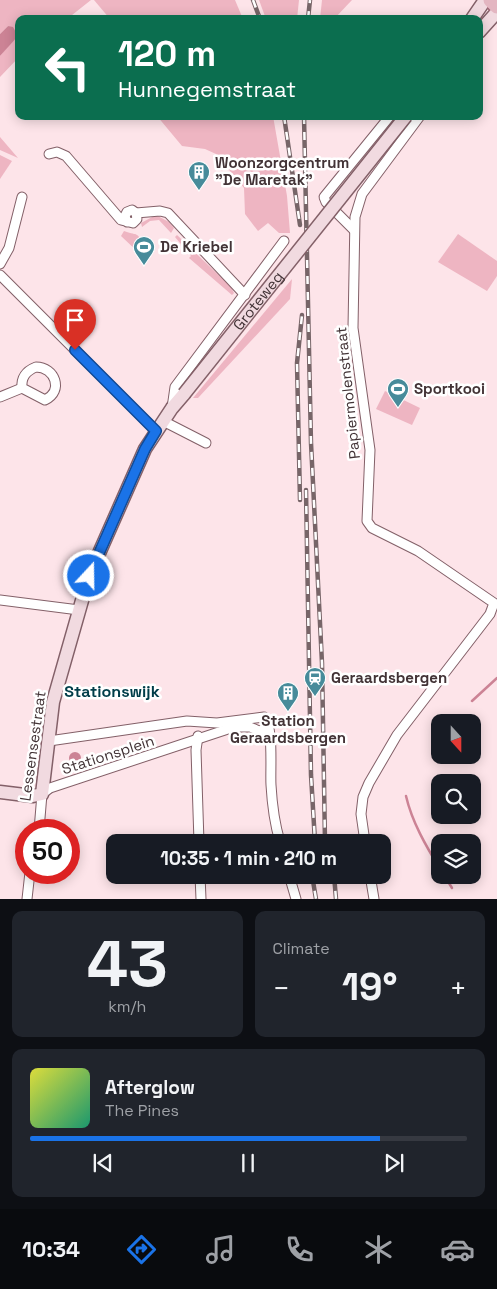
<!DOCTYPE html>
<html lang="en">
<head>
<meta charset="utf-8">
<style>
	:root { --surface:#171b24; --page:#20242c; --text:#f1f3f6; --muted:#9ea1a6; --line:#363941; --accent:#1a73e8 }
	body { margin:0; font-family:"Space Grotesk",sans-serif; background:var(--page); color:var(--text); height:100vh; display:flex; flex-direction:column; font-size:19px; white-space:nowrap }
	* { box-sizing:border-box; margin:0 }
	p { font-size:16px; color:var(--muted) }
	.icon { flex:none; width:28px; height:28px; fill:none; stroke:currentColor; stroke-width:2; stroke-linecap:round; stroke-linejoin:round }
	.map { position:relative; height:899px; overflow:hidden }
	.drawer { display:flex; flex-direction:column; gap:12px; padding:12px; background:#0d0f14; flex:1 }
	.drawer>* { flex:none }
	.hud { position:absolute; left:15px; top:15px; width:468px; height:105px; border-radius:10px; box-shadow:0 2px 12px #0003; background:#0b6e4f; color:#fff; overflow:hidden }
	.needle { width:32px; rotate:159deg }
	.fabs { position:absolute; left:431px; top:714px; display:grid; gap:10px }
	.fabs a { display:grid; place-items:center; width:50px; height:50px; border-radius:10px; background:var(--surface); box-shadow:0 2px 12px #0003; font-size:25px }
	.speed { position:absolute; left:15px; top:819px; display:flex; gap:10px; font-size:25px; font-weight:700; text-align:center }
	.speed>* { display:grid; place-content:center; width:65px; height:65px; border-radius:50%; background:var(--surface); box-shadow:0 2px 12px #0003; line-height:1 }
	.speed .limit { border:8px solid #d22; background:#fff; color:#111 }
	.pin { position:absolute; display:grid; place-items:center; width:42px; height:42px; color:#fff; margin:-51px -21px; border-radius:50% 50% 50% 0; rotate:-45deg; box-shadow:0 0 5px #0007 }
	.pin .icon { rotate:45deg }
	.me { position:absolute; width:55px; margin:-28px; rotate:21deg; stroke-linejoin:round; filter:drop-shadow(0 0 4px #0008) }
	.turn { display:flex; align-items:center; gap:18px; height:105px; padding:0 20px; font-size:22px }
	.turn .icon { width:65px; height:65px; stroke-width:2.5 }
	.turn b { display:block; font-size:35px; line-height:42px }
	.big { font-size:38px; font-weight:700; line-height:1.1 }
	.drawer .tile { flex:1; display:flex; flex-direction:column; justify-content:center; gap:8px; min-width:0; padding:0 18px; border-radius:10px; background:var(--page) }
	.drawer .dial { align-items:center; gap:0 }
	.dial b { font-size:65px; line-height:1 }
	.song { display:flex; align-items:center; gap:15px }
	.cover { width:60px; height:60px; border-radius:8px; background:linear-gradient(135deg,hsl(60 70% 55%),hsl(160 70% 35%)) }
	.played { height:5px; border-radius:2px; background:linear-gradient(90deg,var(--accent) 80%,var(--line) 80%) }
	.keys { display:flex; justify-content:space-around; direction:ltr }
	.heat { display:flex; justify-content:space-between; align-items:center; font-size:28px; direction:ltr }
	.drawer .tiles { flex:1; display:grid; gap:12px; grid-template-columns:1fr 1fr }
	.tile:last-child { grid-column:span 2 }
	.trip { position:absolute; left:106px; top:834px; width:285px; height:50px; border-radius:10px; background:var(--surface); box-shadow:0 2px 12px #0003; font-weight:700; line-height:50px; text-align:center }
	.dock { display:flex; height:80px; justify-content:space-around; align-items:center; background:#090b0e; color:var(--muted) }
	.dock .icon { width:35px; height:35px }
	.dock .on { color:var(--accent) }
	.dock b { font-size:22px; color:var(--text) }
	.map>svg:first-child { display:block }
	.green { fill:#eeb5c2 }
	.water { fill:#cc8395 }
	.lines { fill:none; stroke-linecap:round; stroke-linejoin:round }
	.stream { stroke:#cc8395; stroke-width:2.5 }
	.street-casing { stroke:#836068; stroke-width:11 }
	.secondary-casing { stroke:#836068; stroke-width:15 }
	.primary-casing { stroke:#9f6876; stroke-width:18 }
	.street { stroke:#fff; stroke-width:9 }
	.secondary { stroke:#f1dae0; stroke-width:12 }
	.primary { stroke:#e3b6c1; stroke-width:15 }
	.rail-casing { stroke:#776568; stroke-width:4.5 }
	.rail { stroke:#fff; stroke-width:2.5; stroke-dasharray:8; stroke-linecap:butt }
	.secondary-bridge-casing { stroke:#836068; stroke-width:15; stroke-linecap:butt }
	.secondary-bridge { stroke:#f1dae0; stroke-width:12 }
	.route-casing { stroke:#114b97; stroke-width:12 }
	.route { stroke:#1a73e8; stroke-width:9 }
	.labels { text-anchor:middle; stroke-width:5; stroke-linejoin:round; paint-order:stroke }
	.poi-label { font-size:15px; font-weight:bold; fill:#423336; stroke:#fff; text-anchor:start }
	.street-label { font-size:15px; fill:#423336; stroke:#fff }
	.neighbourhood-label { font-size:16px; font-weight:bold; fill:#003d49; stroke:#fff }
</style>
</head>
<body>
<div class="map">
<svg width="497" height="899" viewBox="0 0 497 899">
	<rect width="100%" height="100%" fill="#fde4e9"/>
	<g class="green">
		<path d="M0,0H91L67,19H19V57L0,77V56L18,34L8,26L0,34Z"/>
		<path d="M94,0H235L243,19H110Z"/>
		<path d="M259,0H299L297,19H266Z"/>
		<path d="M322,0H352L334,19H320Z"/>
		<path d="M157,116H273L287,196L290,233H279L268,223L258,231L245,214L244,188L216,154L205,149L182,146Z"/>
		<path d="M0,137L18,158L0,150Z"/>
		<path d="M0,155L12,161L0,179Z"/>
		<path d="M156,215L169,222L174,228L171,233L159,220L150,221L142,227L141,223Z"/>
		<path d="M124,231C141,237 133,230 146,245L139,253L121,236Z"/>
		<path d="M458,234L497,261V276L487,291L438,262Z"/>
		<path d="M177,235L231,287L234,293L232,295L189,258L191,256L175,237Z"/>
		<path d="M292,279L290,299L198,398H193Z"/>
		<path d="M385,391L420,408L412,425L376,409Z"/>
	</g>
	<g class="water">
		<path d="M8,26L13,27L18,36L0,56V34Z"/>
		<circle cx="75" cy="758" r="6"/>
	</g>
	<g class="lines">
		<g class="stream">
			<path d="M472,701L497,678"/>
			<path d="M406,796C412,822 426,846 440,869"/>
			<path d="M444,875L452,888"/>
		</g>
		<g class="street-casing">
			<g id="street">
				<path d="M49,154L57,152L66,156L121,220L133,223L137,219L136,213L132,210L127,212L125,216L127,222"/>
				<path d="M136,213L160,211L168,213L245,295"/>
				<path d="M354,230L326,202L324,197L390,116"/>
				<path d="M0,264L9,248L22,197"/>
				<path d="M0,275L156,431"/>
				<path d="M36,367C55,367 64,391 45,400L22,388C21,377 26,371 36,367Z"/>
				<path d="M0,397L22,388"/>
				<path d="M172,408L175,387L284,241"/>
				<path d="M163,421L206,443"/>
				<path d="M0,600L79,610"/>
				<path d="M198,736L196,750L199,842"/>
				<path d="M49,741L187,721L217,723L264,717C274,726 270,770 271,785C272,803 275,825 280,842"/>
				<path d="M39,830L42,794L50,788L234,727H250L259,731L264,730"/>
				<path d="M365,842L361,814L363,797L369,783L397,735L490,614L494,603L418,551L372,528L367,521L370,450L353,328L355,217L362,194L420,116"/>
				<path d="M200,875L201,899"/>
				<path d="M289,875L296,899"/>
				<path d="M370,875L374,899"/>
				<path d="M27,899L30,872"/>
			</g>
		</g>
		<g class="secondary-casing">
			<g id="secondary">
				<path d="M472,19L485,0"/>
				<path d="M479,32L497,12"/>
				<path d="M0,792L33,796L42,794L53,702L89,576L145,449L172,408L184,394"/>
			</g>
		</g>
		<g class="primary-casing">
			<path id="primary" d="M491,0L497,6"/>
		</g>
		<use href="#street" class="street"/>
		<use href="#secondary" class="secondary"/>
		<use href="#primary" class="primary"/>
		<g class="rail-casing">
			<g id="rail">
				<path d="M253,0L260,19"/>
				<path d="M308,19L310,0"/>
				<path d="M284,116L300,225"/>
				<path d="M304,116L311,443L322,663L325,842"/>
				<path d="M306,490L311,775L315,842"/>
				<path d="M300,500L297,363L302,315"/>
				<path d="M312,875L316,899"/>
				<path d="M334,875L336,899"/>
			</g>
		</g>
		<use href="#rail" class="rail"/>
		<g class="secondary-bridge-casing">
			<g id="secondary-bridge">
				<path id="s1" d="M184,394L406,116"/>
			</g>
		</g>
		<use href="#secondary-bridge" class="secondary-bridge"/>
	</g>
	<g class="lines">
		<g class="route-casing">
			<path id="route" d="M75,350L156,431L145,449L89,576"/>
		</g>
		<use href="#route" class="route"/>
	</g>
	<defs>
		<g id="building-pin" transform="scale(1.125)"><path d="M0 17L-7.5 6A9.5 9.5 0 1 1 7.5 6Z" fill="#478b9a" stroke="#fff"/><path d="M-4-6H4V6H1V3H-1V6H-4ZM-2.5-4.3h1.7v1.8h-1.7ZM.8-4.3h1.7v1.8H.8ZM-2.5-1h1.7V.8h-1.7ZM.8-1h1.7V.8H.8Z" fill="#fff"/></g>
		<g id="stadium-pin" transform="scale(1.125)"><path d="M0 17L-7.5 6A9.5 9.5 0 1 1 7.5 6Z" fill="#478b9a" stroke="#fff"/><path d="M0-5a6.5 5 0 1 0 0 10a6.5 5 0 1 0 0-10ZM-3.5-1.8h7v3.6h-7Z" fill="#fff"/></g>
		<g id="station-pin" transform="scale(1.125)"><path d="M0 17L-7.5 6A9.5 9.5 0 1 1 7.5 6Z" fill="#478b9a" stroke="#fff"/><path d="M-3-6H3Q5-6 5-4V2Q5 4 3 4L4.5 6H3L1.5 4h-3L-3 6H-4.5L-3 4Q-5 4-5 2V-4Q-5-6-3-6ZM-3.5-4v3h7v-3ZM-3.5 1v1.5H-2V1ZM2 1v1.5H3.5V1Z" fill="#fff"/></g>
	</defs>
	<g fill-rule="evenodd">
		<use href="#building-pin" x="199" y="172"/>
		<use href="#stadium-pin" x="144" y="247"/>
		<use href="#stadium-pin" x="398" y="389"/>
		<use href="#station-pin" x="315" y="678"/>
		<use href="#building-pin" x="288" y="693"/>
	</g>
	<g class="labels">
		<g class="poi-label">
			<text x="215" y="168">Woonzorgcentrum<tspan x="215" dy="17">"De Maretak"</tspan></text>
			<text x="160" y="252">De Kriebel</text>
			<text x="414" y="394">Sportkooi</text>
			<text x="331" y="683">Geraardsbergen</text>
			<text x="288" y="726" text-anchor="middle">Station<tspan x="288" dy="17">Geraardsbergen</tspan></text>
		</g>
		<g class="street-label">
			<text dy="5" stroke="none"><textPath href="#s1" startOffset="119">Groteweg</textPath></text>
			<text transform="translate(348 393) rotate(-96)" y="5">Papiermolenstraat</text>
			<text transform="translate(33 746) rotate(-82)" y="5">Lessensestraat</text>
			<text transform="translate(108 755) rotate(-18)" y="5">Stationsplein</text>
		</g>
		<g class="neighbourhood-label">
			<text x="112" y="697">Stationswijk</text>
		</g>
	</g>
</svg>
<div class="fabs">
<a><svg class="needle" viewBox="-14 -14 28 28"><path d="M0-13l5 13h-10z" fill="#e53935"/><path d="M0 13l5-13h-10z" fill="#9ea1a6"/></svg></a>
<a><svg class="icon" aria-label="search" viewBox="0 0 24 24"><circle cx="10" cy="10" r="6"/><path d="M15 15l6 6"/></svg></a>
<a><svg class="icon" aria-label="layers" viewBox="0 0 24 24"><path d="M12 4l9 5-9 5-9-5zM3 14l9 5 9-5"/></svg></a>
</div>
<div class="speed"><div class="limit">50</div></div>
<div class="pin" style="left:75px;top:350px;background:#d93025"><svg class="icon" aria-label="arrive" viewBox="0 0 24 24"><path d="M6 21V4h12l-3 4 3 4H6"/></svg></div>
<svg class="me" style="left:89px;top:576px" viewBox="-20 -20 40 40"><circle r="17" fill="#1a73e8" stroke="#fff" stroke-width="3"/><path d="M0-11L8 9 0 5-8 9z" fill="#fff"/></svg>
<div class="trip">10:35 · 1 min · 210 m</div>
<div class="hud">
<div class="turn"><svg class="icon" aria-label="left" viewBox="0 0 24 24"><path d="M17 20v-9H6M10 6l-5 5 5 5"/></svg><div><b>120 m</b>Hunnegemstraat</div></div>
</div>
</div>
<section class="drawer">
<div class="tiles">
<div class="tile dial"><b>43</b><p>km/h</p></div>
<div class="tile"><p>Climate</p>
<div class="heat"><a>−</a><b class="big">19°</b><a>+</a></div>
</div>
<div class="tile">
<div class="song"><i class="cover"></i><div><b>Afterglow</b><p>The Pines</p></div></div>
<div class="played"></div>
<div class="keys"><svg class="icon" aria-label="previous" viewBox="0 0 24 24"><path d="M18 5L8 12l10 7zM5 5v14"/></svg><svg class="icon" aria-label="pause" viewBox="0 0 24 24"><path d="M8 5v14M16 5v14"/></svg><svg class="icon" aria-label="next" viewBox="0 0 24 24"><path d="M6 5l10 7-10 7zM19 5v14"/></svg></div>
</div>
</div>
</section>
<nav class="dock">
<b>10:34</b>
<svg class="icon on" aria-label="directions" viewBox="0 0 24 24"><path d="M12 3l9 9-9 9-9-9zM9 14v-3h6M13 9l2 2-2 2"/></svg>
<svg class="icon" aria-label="music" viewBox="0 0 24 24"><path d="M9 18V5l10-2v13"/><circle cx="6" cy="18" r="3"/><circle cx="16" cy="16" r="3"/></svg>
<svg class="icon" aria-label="phone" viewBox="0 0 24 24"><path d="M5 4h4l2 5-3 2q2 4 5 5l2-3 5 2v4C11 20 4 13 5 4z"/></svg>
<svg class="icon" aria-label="climate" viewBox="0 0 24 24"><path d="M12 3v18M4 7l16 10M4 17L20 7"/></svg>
<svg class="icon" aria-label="car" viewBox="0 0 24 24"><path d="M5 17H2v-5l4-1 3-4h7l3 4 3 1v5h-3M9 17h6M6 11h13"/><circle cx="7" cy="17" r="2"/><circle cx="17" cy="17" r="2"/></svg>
</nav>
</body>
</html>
